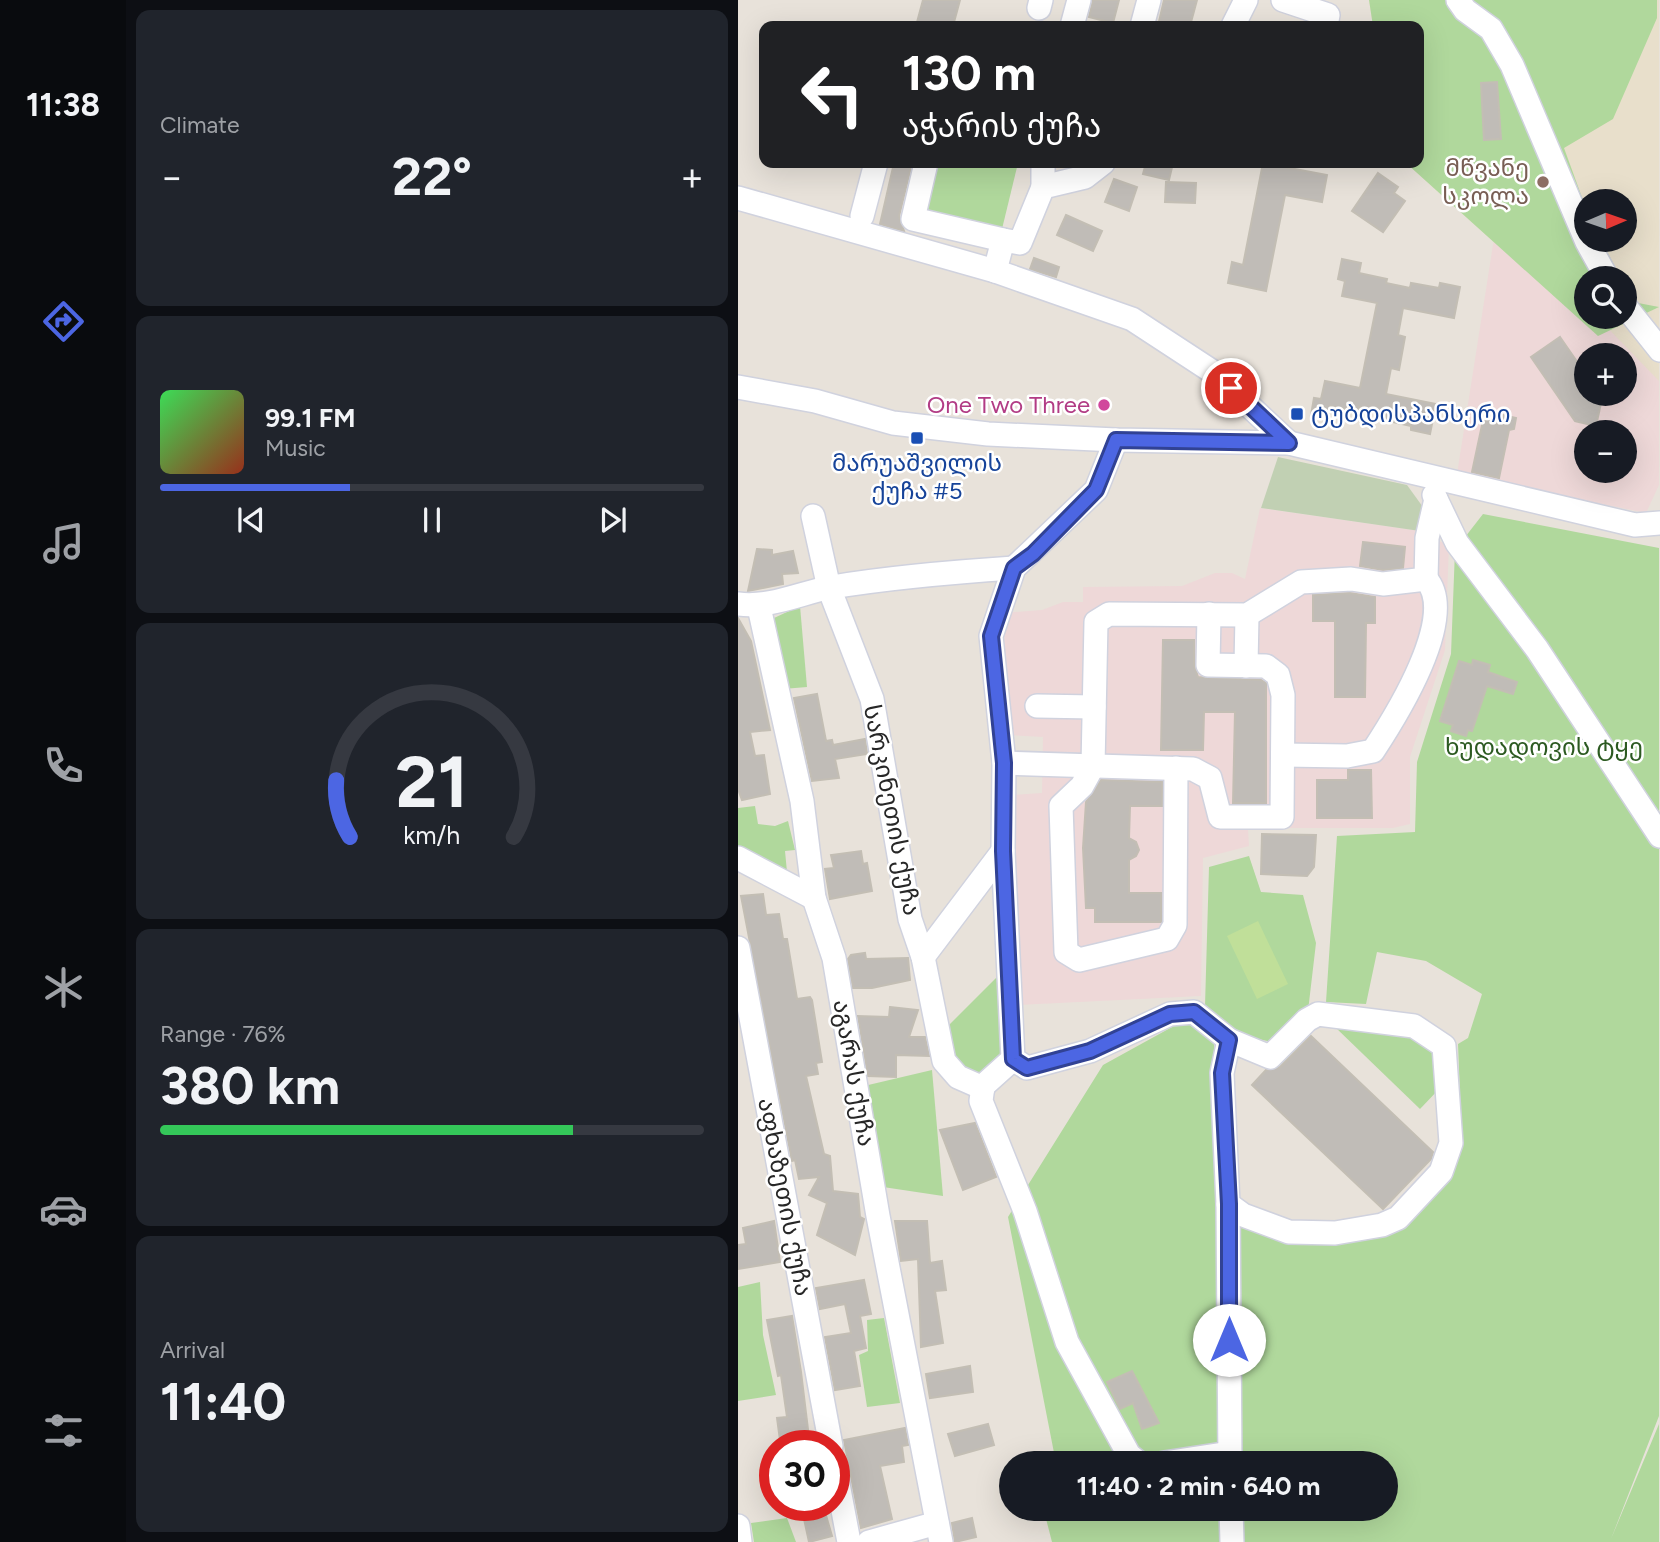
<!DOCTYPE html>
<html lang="en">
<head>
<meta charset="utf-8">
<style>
	:root { --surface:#171b24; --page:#20242c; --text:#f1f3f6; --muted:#9ea1a6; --line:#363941; --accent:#4c66e3 }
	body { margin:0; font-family:Figtree,"Noto Sans Georgian",sans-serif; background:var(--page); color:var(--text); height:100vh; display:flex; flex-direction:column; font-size:26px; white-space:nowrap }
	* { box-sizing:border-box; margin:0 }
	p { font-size:23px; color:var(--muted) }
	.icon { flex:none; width:38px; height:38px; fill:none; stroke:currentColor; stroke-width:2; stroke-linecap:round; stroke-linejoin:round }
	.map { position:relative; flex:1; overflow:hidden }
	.sheet { display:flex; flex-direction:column; gap:10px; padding:10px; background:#0d0f14; width:612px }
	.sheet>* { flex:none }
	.top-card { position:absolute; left:21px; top:21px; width:665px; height:147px; border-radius:14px; box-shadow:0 7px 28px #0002; background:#202124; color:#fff; overflow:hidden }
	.needle { width:46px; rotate:88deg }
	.tools { position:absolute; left:836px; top:189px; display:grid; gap:14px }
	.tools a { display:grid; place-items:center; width:63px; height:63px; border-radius:50%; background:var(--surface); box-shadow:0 7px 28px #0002; font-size:35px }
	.speed { position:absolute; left:21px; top:1430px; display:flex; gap:14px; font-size:35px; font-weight:700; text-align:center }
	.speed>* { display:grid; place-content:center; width:91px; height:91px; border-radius:50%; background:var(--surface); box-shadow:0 7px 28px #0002; line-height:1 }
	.speed .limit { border:10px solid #d22; background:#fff; color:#111 }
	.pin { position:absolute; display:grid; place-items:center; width:60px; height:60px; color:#fff; margin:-30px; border:4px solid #fff; border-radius:50%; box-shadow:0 2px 7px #0007 }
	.me { position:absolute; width:77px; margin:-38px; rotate:0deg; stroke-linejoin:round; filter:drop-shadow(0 0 5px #0008) }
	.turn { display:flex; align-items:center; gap:24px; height:147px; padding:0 28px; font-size:32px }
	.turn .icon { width:91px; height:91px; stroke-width:2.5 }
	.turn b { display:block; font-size:49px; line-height:60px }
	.big { font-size:52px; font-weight:700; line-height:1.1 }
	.sheet .card { flex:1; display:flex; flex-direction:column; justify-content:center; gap:10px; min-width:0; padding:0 24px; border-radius:14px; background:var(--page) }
	.sheet .dial { align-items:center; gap:0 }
	.dial svg { height:182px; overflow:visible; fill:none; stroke:var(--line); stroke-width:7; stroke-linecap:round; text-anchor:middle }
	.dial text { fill:var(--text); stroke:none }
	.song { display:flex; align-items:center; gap:21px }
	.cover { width:84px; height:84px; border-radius:10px; background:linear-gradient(135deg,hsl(130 70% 55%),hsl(10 70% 35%)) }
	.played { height:7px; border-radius:4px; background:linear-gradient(90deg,var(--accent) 35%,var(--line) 35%) }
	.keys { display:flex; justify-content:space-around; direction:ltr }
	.heat { display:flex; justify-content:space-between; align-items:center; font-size:38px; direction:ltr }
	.charge { height:10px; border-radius:5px; background:linear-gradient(90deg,#34c759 76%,var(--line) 0) }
	.trip { position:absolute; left:261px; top:1451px; width:399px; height:70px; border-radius:35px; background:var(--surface); box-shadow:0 7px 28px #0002; font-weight:700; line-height:70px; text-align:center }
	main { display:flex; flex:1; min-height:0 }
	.menu { display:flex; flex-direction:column; width:126px; justify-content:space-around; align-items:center; background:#090b0e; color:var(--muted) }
	.menu .icon { width:49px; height:49px }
	.menu .on { color:var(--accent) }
	.menu b { font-size:32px; color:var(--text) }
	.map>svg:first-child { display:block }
	.education { fill:#e8dfcb; fill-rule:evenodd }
	.medical { fill:#eed8d8; fill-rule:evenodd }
	.green { fill:#b0d89c }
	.cemetery { fill:#c1d0b3 }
	.pitch { fill:#c0df99 }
	.building { fill:#c0bcb7; stroke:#c3beb4; stroke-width:2 }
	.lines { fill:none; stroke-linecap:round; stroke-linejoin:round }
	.minor-casing { stroke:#d0d2de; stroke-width:26 }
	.minor { stroke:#fff; stroke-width:23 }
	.route-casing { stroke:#314294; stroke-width:18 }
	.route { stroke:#4c66e3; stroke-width:12 }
	.education-dot { fill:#8d6e63; stroke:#fff; stroke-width:2.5 }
	.hotel-dot { fill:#d1479c; stroke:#fff; stroke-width:2.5 }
	.transit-dot { fill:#1a4fb4; stroke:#fff; stroke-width:2.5 }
	.labels { text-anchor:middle; stroke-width:5; stroke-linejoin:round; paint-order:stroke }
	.education-label { font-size:24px; fill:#785e54; stroke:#fff; text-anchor:end }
	.hotel-label { font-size:24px; fill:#b23c85; stroke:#fff; text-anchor:end }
	.transit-label { font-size:24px; fill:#164399; stroke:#fff; text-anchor:start }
	.park-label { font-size:24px; fill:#2c5a21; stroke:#fff }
	.street-label { font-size:24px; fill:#272727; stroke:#fff }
</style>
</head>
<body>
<main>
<nav class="menu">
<b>11:38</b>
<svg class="icon on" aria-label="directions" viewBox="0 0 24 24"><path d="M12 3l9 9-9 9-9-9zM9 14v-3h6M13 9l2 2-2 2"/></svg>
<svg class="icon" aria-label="music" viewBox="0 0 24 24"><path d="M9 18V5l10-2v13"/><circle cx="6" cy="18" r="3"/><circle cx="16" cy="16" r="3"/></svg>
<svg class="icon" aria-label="phone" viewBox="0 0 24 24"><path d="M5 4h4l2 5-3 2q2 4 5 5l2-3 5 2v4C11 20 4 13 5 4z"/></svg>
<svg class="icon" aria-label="climate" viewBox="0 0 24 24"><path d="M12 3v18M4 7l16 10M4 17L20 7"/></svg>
<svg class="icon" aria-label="car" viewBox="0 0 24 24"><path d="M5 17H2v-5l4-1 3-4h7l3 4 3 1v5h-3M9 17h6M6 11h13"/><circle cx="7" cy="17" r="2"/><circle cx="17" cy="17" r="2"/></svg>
<svg class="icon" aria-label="filters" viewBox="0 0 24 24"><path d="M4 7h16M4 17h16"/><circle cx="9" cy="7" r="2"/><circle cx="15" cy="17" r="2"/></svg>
</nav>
<section class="sheet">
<div class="card"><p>Climate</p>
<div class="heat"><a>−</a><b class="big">22°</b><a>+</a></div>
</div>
<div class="card">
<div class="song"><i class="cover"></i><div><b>99.1 FM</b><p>Music</p></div></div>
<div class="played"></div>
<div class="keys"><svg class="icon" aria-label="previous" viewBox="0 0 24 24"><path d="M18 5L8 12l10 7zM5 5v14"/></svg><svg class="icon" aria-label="pause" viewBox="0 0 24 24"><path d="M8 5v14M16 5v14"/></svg><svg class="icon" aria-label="next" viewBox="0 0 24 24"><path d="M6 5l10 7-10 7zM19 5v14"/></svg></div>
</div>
<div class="card dial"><svg viewBox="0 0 100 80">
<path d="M14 69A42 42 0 1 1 86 69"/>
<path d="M14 69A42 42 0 0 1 8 44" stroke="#4c66e3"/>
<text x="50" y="56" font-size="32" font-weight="700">21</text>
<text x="50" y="72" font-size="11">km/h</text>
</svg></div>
<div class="card"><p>Range · 76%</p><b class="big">380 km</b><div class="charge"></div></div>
<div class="card"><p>Arrival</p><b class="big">11:40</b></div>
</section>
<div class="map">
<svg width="922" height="1542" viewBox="0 0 922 1542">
	<rect width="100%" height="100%" fill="#e8e2da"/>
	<path class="education" d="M631,0H921V391L887,355H881L668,163H681V26H635ZM849,201H887V240H849ZM849,278H887V317H849Z"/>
	<g class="medical">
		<path d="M757,232L849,317H859L921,381V485L908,513L719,474ZM849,355H887V394H849ZM849,432H887V471H849Z"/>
		<path d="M522,508L682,531L689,538L711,544L707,650L672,757V824L655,828H510L511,846L465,858L463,996L280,1005L274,795L304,793L305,737L271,735L265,613L304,610L325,602H345V587L444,586L477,573H494L507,579Z"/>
	</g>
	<g class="green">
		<path d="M631,0H919V18L875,119L826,148L849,211V240H863L883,278H849V317H887V287L895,302L921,307L860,336L668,163H681V26H635Z"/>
		<path d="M191,163H280L264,229L180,209Z"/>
		<path d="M745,514L921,548V1416L873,1539L921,1424V1542H314L306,1511L313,1509L648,1508V1463H318L270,1217L365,1065L454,1016L476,1040L487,1378L501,1220L658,1226L716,1167L724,1145L720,1044L730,1038L744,994L688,961L639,952L628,1004L588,1002L599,836L677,832L679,762L713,654L717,550Z"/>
		<path d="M62,606L69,687L45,689L36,618Z"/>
		<path d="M17,806L20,824L37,826L50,821L57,850L47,851L49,872L0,845V808Z"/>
		<path d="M511,856L523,892L565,895L578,943L570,1011L539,1043L497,1034L467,1006L471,867Z"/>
		<path d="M265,971L267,1061L241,1083L221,1074L205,1031Z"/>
		<path d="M597,1027L674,1032L698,1050L702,1088L682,1109Z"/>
		<path d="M194,1070L205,1196L145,1187L126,1086Z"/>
		<path d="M22,1282L25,1335L38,1395L0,1401V1287Z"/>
		<path d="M146,1318L162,1403L129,1407L121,1355L130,1351L129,1320Z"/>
		<path d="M49,1518L58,1542H16L13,1523Z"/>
	</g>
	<path class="cemetery" d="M540,457L669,485L690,514L682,531L523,508Z"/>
	<path class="pitch" d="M520,921L550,984L519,999L489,936Z"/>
	<g class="building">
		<path d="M185,0H222L215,26H178Z"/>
		<path d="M355,0H381L375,23L351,17Z"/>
		<path d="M426,0H459L452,26H420Z"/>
		<path d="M759,82L763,139L746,140L743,83Z"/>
		<path d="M156,163H174L161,216L166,231L142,224Z"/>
		<path d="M408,163H435L431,180L405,174Z"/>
		<path d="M525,163L589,175L584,202L547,195L528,291L490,283L494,262L505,265Z"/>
		<path d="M640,173L660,187L656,193L667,201L645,232L614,211Z"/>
		<path d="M376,179L399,187L391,211L367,202Z"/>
		<path d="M428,182L458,183L457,203L427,202Z"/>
		<path d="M328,215L364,231L355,251L319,235Z"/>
		<path d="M296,258L321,267L318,277L292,269Z"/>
		<path d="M604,259L623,263L621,273L649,279L648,283L672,288L673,283L701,288L702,283L722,287L716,318L665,308L660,335L667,337L661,370L653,368L648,394L698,404L692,434L673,430V426L646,420L648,413L621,407L620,412L592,406L590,418L573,415L576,398L583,399L587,381L622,388L639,303L604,296L607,281L600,279Z"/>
		<path d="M822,337L849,376V394H865L858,426L837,421L793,357Z"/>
		<path d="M747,411L778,418L776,429L771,430L761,478L734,472Z"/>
		<path d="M625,542L667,547L665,568L645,570L622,566Z"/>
		<path d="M19,549L34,550V555L55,551L60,573L44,574L45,584L10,591Z"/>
		<path d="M612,593L637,597V623H628L627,697H597V621H575V595Z"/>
		<path d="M0,618L13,641L32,730L12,732L17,756L26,755L32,794L4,800L0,789Z"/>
		<path d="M425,640H456V665L460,677L523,680L528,683V803H495L497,712H466L465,750H423Z"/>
		<path d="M735,660L752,665L750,672L779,682L775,694L749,686L734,731L730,730L728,736L713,731L715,725L702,721L721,661L734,665Z"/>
		<path d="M79,694L88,741L94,740L95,745L127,739L129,754L97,759L101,778L74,781L56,698Z"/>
		<path d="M610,770H633L634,818H579V780H610Z"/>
		<path d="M363,780L424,782V806H392L391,838L398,842L401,850L398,856L391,860V893H423V922H357V908H348L345,848L348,802Z"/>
		<path d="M524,834L578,835L576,867L569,876L523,874Z"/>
		<path d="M123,851L125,864L129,863L134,891L92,899L87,869L96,868L93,855Z"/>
		<path d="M25,894L28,915L41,914L45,939H49L59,999L72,997L74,1000L84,1062L78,1063L80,1074L68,1076L86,1154L92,1156L95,1191L120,1194L122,1217L126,1219L117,1255L79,1235L89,1203L71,1195L81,1177L61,1179L57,1160L54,1161L3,896Z"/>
		<path d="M127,953L128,959L170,958L172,980L134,988H115L110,959L113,955Z"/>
		<path d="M152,1007L180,1010L171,1037H187L191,1056L158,1055V1077L130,1076L120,1016L151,1017Z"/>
		<path d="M573,1036L695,1152L693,1159L645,1209L514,1085L528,1070L542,1067Z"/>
		<path d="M237,1123L258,1177L225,1190L202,1130Z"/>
		<path d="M36,1221L42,1262L0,1269V1245L8,1244L5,1228Z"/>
		<path d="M157,1221H189L192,1263L204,1261L208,1290L197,1291L205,1343L183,1347L180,1259L163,1261Z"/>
		<path d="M126,1280L133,1314L122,1316L128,1348L116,1351L122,1386L97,1390L87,1337L113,1333L107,1304L82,1309L78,1288Z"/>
		<path d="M54,1316L63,1372L72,1446H50L49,1439L42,1440L39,1418L49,1417L43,1375L40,1376L29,1320Z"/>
		<path d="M232,1366L235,1392L192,1398L188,1374Z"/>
		<path d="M394,1371L421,1423L404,1429L395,1403L382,1409L369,1382Z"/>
		<path d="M250,1424L256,1445L217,1456L210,1434Z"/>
		<path d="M167,1428L170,1445L164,1446L166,1462L142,1466L154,1519L123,1528L106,1440Z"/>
		<path d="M63,1505H85L94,1536L71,1542Z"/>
		<path d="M234,1518L238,1537L217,1542L214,1523Z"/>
	</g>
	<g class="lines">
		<g class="minor-casing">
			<g id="minor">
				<path d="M545,0L590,15L588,26"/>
				<path d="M720,0L727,10L753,29L774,65L849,242L869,278"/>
				<path d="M301,8L303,0"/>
				<path d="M334,26L341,0"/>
				<path d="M404,26L411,0"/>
				<path d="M495,26L508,0"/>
				<path d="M188,163L175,219L265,240"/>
				<path d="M305,163V187"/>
				<path d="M0,198L257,271L394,319L475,372L551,443"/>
				<path d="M124,216L138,163"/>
				<path d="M257,271L265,240L282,243L305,187L347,177L365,163"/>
				<path d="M887,306L922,350"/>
				<path d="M0,387L77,401L155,423L250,434L378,440L551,443L897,525L922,523"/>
				<path d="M378,440L358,490L276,568L253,636L266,763L265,851L275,1059L289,1068L352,1051L432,1014L456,1012L491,1040L532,1057L569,1020L580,1014L676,1026L706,1046L713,1143L703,1172L660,1218L644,1225L597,1233L551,1232L505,1215L490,1204"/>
				<path d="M696,495L719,543L799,649L922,836"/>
				<path d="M75,516L91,588L134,699L172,919L185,957L206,1061L220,1077L245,1088"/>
				<path d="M0,604C33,608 62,593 94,587C155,577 215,572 276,568"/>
				<path d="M21,607L64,801L76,898L96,958L140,1216L203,1542"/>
				<path d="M508,666L509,615"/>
				<path d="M299,706L356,707"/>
				<path d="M545,755L609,756L635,751C658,716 721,616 688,579"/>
				<path d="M266,763L455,769L472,778L482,817H544L545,695L540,675L528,666L470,665L471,614"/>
				<path d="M438,768L437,925L429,939L341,960L328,952L323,806L344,786L355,766L358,622L371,614L509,615L563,582L613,579L645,584L688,579L689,538L698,499"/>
				<path d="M0,858L76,898"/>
				<path d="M0,948L93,1446"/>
				<path d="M185,957L265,851"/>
				<path d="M491,1040L484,1073L490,1204L492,1463"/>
				<path d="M275,1059L245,1086L243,1101L287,1211L329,1342L391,1455L401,1463"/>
				<path d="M96,1463L111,1542"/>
				<path d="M426,1463L492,1453"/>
				<path d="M493,1508L494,1542"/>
				<path d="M0,1526L2,1542"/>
				<path d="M131,1542L199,1523"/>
			</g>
		</g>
		<use href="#minor" class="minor"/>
	</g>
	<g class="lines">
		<g class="route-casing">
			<path id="route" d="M491,1340V1204L484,1073L491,1040L456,1012L432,1014L352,1051L289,1068L275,1059L265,851L266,763L253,636L276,568L295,554L358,490L378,440L551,443L493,388"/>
		</g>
		<use href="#route" class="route"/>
	</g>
	<circle class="education-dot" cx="805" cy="182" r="7"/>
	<circle class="hotel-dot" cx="366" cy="405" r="7"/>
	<g class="transit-dot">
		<rect x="552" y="407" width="14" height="14" rx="3.5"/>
		<rect x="172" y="431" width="14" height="14" rx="3.5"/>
	</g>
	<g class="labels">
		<g class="education-label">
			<text x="791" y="176">მწვანე<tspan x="791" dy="28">სკოლა</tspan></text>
		</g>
		<g class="hotel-label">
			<text x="352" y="413">One Two Three</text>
		</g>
		<g class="transit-label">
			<text x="573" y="422">ტუბდისპანსერი</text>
			<text x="179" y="471" text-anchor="middle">მარუაშვილის<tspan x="179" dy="28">ქუჩა #5</tspan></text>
		</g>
		<g class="park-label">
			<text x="806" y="755">ხუდადოვის ტყე</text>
		</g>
		<g class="street-label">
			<text transform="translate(154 810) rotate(79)" y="8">სარკინეთის ქუჩა</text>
			<text transform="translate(116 1073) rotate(80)" y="8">აგარას ქუჩა</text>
			<text transform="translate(47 1197) rotate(79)" y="8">აფხაზეთის ქუჩა</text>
		</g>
	</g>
</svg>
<div class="tools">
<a><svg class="needle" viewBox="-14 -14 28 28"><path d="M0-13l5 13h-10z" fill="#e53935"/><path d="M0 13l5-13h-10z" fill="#9ea1a6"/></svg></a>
<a><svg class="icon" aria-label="search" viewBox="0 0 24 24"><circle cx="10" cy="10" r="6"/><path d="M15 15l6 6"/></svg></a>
<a>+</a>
<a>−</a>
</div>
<div class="speed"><div class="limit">30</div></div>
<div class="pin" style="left:493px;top:388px;background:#d93025"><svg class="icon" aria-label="arrive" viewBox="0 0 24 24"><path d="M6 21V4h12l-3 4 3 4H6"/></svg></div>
<svg class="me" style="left:491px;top:1340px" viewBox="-20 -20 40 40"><circle r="19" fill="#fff"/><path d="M0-13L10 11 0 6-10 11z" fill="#4c66e3"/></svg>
<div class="trip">11:40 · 2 min · 640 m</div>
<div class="top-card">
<div class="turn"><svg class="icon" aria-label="left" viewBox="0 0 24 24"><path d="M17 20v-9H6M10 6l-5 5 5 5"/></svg><div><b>130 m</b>აჭარის ქუჩა</div></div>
</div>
</div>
</main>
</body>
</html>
